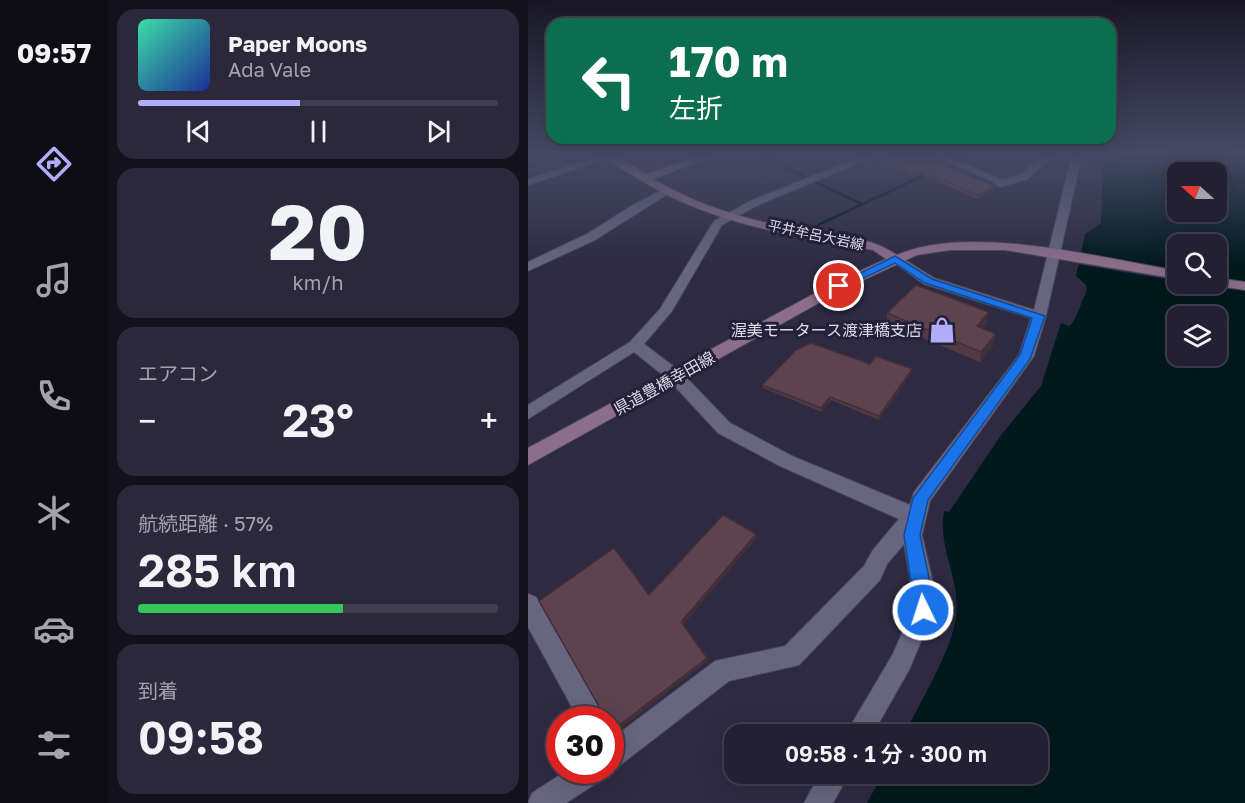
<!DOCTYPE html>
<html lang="ja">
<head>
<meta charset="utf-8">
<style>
	:root { --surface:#222032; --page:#2a283a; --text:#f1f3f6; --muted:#a2a3ac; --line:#3f3e4d; --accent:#b1adfa }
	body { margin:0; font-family:"Golos Text","Noto Sans JP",sans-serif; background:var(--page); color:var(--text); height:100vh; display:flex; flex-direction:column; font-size:22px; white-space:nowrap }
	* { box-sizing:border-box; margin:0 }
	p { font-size:20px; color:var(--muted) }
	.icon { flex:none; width:33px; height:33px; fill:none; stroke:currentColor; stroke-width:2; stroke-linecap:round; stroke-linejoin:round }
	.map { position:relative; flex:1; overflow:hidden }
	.details { display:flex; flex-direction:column; gap:9px; padding:9px; background:#13121c; width:420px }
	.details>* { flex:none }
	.top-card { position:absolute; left:18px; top:18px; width:570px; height:126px; border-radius:18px; box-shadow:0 6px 24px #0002,0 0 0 2px var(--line); background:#0b6e4f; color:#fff; overflow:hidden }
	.needle { width:39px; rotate:291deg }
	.buttons { position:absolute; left:639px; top:162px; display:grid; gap:12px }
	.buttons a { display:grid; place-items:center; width:60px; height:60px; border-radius:12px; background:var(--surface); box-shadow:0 6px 24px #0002,0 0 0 2px var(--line); font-size:30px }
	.speed { position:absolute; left:18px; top:706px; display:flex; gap:12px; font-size:30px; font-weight:700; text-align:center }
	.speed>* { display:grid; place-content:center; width:78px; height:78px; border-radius:50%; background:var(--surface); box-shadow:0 6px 24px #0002,0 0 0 2px var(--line); line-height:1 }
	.speed .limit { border:9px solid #d22; background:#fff; color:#111 }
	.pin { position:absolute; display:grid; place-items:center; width:51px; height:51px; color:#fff; margin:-26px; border:3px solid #fff; border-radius:50%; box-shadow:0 2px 6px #0007 }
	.me { position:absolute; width:66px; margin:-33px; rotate:356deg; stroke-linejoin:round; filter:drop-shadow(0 0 4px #0008) }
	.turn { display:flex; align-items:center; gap:21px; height:126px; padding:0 24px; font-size:27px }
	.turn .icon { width:78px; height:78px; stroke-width:2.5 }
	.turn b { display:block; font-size:42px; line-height:51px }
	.big { font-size:45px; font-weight:600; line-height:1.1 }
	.details .card { flex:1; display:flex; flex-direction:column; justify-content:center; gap:9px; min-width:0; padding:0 21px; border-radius:18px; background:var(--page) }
	.details .dial { align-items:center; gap:0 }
	.dial b { font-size:78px; line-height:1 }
	.song { display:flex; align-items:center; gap:18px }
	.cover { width:72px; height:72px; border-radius:9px; background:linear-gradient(135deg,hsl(160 70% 55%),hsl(230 70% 35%)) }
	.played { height:6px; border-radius:3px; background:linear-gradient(90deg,var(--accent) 45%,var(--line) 45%) }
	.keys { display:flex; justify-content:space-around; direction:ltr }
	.heat { display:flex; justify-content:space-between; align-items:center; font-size:33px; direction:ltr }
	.charge { height:9px; border-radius:4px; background:linear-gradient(90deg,#34c759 57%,var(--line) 0) }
	.trip { position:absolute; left:196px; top:724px; width:324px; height:60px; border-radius:18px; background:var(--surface); box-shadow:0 6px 24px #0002,0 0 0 2px var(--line); font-weight:600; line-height:60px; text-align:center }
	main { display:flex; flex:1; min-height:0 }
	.tabs { display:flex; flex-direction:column; width:108px; justify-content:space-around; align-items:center; background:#0e0d14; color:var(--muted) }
	.tabs .icon { width:42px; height:42px }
	.tabs .active { color:var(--accent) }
	.tabs b { font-size:27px; color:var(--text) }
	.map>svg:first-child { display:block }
	.water { fill:#00191d; fill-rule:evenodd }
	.pier { fill:#2d2a42 }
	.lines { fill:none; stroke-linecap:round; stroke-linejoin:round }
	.stream { stroke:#00191d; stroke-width:3 }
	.street-casing { stroke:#48465a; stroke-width:2 }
	.secondary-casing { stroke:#48465a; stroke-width:2 }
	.street { fill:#676580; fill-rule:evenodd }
	.secondary { fill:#8c6e8a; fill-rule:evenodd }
	.wall { fill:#513a44 }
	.shaded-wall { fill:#422f37 }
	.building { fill:#5e434f; stroke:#422f37; stroke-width:1.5 }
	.route { fill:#1a73e8; stroke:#114b97; stroke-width:1.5 }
	.labels { text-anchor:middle; stroke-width:6; stroke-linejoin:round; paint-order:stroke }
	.far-street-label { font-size:14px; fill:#dadae9; stroke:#232037 }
	.poi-label { font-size:16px; fill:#dadae9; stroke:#232037; text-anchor:end }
	.street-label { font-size:16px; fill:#dadae9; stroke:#232037 }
</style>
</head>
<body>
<main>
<nav class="tabs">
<b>09:57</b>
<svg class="icon active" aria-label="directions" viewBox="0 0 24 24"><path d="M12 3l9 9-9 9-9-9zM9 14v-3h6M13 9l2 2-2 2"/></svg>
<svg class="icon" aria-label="music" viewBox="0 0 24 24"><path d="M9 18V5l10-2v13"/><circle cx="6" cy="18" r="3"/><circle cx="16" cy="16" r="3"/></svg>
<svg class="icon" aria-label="phone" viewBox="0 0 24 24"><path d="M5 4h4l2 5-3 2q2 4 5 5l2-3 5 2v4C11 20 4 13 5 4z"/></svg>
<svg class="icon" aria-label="climate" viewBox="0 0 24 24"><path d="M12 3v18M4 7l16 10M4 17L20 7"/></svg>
<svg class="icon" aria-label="car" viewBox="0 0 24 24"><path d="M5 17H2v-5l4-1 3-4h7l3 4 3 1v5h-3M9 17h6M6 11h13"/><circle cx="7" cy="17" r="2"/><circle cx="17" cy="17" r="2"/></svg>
<svg class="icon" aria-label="filters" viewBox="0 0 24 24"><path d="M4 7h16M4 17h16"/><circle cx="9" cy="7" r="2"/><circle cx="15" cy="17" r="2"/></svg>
</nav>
<section class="details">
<div class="card">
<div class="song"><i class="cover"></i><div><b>Paper Moons</b><p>Ada Vale</p></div></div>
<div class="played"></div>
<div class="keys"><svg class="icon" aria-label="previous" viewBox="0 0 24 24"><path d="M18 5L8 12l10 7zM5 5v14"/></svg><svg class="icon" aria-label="pause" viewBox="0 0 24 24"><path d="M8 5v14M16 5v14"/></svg><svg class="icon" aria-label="next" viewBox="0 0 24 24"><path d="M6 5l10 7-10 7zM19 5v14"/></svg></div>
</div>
<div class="card dial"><b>20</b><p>km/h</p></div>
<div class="card"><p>エアコン</p>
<div class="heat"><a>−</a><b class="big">23°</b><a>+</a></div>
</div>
<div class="card"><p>航続距離 · 57%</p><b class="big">285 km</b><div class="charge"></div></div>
<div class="card"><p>到着</p><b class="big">09:58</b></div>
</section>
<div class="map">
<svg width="717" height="803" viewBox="0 0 717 803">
	<rect width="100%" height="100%" fill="#2d2a42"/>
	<path class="water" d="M575,155H717V803H339L355,774H510V735H376C392,702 424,651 428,616C433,580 409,547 416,511L421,512L474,434L513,386L533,323L541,326L546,321L559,290L558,285L548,276L557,234L573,223ZM650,172H688V212H650ZM650,244H688V284H650ZM650,316H688V356H650Z"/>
	<path class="pier" d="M550,252L649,269V281L548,264Z"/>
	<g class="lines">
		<g class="stream">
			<path d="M233,155L279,178"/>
			<path d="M428,160L440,155"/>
			<path d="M285,181L334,204"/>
			<path d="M290,225L399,174"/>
		</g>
		<g class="street-casing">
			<g id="street">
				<path d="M76,155H91L0,185V179Z"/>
				<path d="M337,155H350L230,205L194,225L144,311L116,344L153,372L202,423L264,456L382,505L386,492L491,355L503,318L396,284L361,259L363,256H371L406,278L506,310L544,155H554L518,316L506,356L402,501L394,535L404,578L406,610L381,670L344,735H317L365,654L384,610L382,578L376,544L359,564L352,580L271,665L201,681L91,766L82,770V740L187,661L257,646L336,566L345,550L371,519L252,466L190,433L141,380L106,352L0,419V405L102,342L132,309L186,221L222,201Z"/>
				<path d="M403,155H416L474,180L492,175L515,155H526L500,179L472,187L464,181Z"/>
				<path d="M134,190L143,192L67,240L0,271V262L59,234L103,206Z"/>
				<path d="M0,594L8,597L78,720H51L0,627Z"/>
				<path d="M38,771H75L72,781L38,803H0L4,793Z"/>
				<path d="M292,774H321L305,803H276Z"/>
			</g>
		</g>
		<g class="secondary-casing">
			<g id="secondary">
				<path d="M75,155H87L118,174L174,155H189L125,179C166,203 208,217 254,226C292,234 337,233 369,255C440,223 573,258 650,271V279L477,250H422L389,255L316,289L0,465V448L306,283L358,259L345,250C262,235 181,224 109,178C98,171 84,164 75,155Z"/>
				<path d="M688,278L717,282V290L683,285L688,284Z"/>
			</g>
		</g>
		<use href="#street" class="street"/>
		<use href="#secondary" class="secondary"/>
	</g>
	<g class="wall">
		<path d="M347,156L418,160L417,164L415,165L466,189L449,199L394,174L387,177L347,160Z"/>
		<path d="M359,313L459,323L454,329L466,344L452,362L359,323Z"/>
		<path d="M342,364L384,372L351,420L303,400L294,412L235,388L234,385Z"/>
	</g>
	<g class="shaded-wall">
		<path d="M394,171V174L387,177V174Z"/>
		<path d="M466,186V189L449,199L450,195Z"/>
		<path d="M461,312L459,323L447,337L449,326Z"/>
		<path d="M468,334L466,344L452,362L453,352Z"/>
		<path d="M384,369V372L351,420V416Z"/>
		<path d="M302,397L303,400L294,412L293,408Z"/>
		<path d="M228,534L229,538L155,625L153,622Z"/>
		<path d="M179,658L181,660L82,737V732Z"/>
	</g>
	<g class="building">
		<path d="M350,155H405L418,160L411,163L466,186L450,195L394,171L387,174L347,156Z"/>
		<path d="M388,285L461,312L449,326L468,334L453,352L359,313Z"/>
		<path d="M283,343L342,364L348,356L384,369L351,416L302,397L293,408L234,385L268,350Z"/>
		<path d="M195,515L228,534L153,622L179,658L82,732V720H73H76L77,717L11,601L86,548L121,595Z"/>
	</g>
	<linearGradient id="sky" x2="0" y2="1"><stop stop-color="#191724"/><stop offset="0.58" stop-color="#464a65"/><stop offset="1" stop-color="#464a65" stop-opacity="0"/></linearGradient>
	<rect width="717" height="267" fill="url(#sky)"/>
	<path class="route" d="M367,256L404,279L517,316L502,359L400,500L392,535L401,578L404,610L402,616L395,619L388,616L376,535L385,498L492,355L504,318L397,283L367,263L315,288L306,286Z"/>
	<defs>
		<g id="shop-bare" transform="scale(2.07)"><path d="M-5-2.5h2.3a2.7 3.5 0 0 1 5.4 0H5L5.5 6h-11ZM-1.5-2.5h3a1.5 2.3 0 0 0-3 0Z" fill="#b1adfa" stroke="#232037" stroke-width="2.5" paint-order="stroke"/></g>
	</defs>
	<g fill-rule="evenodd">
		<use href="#shop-bare" x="414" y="330"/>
	</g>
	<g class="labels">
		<g class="far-street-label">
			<text transform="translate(288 235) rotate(12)" y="5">平井牟呂大岩線</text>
		</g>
		<g class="poi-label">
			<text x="394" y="336">渥美モータース渡津橋支店</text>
		</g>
		<g class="street-label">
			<text transform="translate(136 383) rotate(-29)" y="6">県道豊橋幸田線</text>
		</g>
	</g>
</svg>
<div class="buttons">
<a><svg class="needle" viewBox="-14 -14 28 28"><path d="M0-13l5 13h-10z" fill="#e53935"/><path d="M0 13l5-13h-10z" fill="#a2a3ac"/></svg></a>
<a><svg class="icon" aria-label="search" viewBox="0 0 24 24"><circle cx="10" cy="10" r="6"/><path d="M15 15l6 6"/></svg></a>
<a><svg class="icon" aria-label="layers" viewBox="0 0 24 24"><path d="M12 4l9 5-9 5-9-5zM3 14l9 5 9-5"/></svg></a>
</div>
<div class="speed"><div class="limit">30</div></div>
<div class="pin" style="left:311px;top:286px;background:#d93025"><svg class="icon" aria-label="arrive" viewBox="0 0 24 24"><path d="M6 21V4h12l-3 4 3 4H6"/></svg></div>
<svg class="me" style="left:395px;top:610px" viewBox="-20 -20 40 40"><circle r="17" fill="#1a73e8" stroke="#fff" stroke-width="3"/><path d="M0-11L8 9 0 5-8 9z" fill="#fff"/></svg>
<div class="trip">09:58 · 1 分 · 300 m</div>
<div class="top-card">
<div class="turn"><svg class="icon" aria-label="left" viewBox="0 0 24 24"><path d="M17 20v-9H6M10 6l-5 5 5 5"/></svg><div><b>170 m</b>左折</div></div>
</div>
</div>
</main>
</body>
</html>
